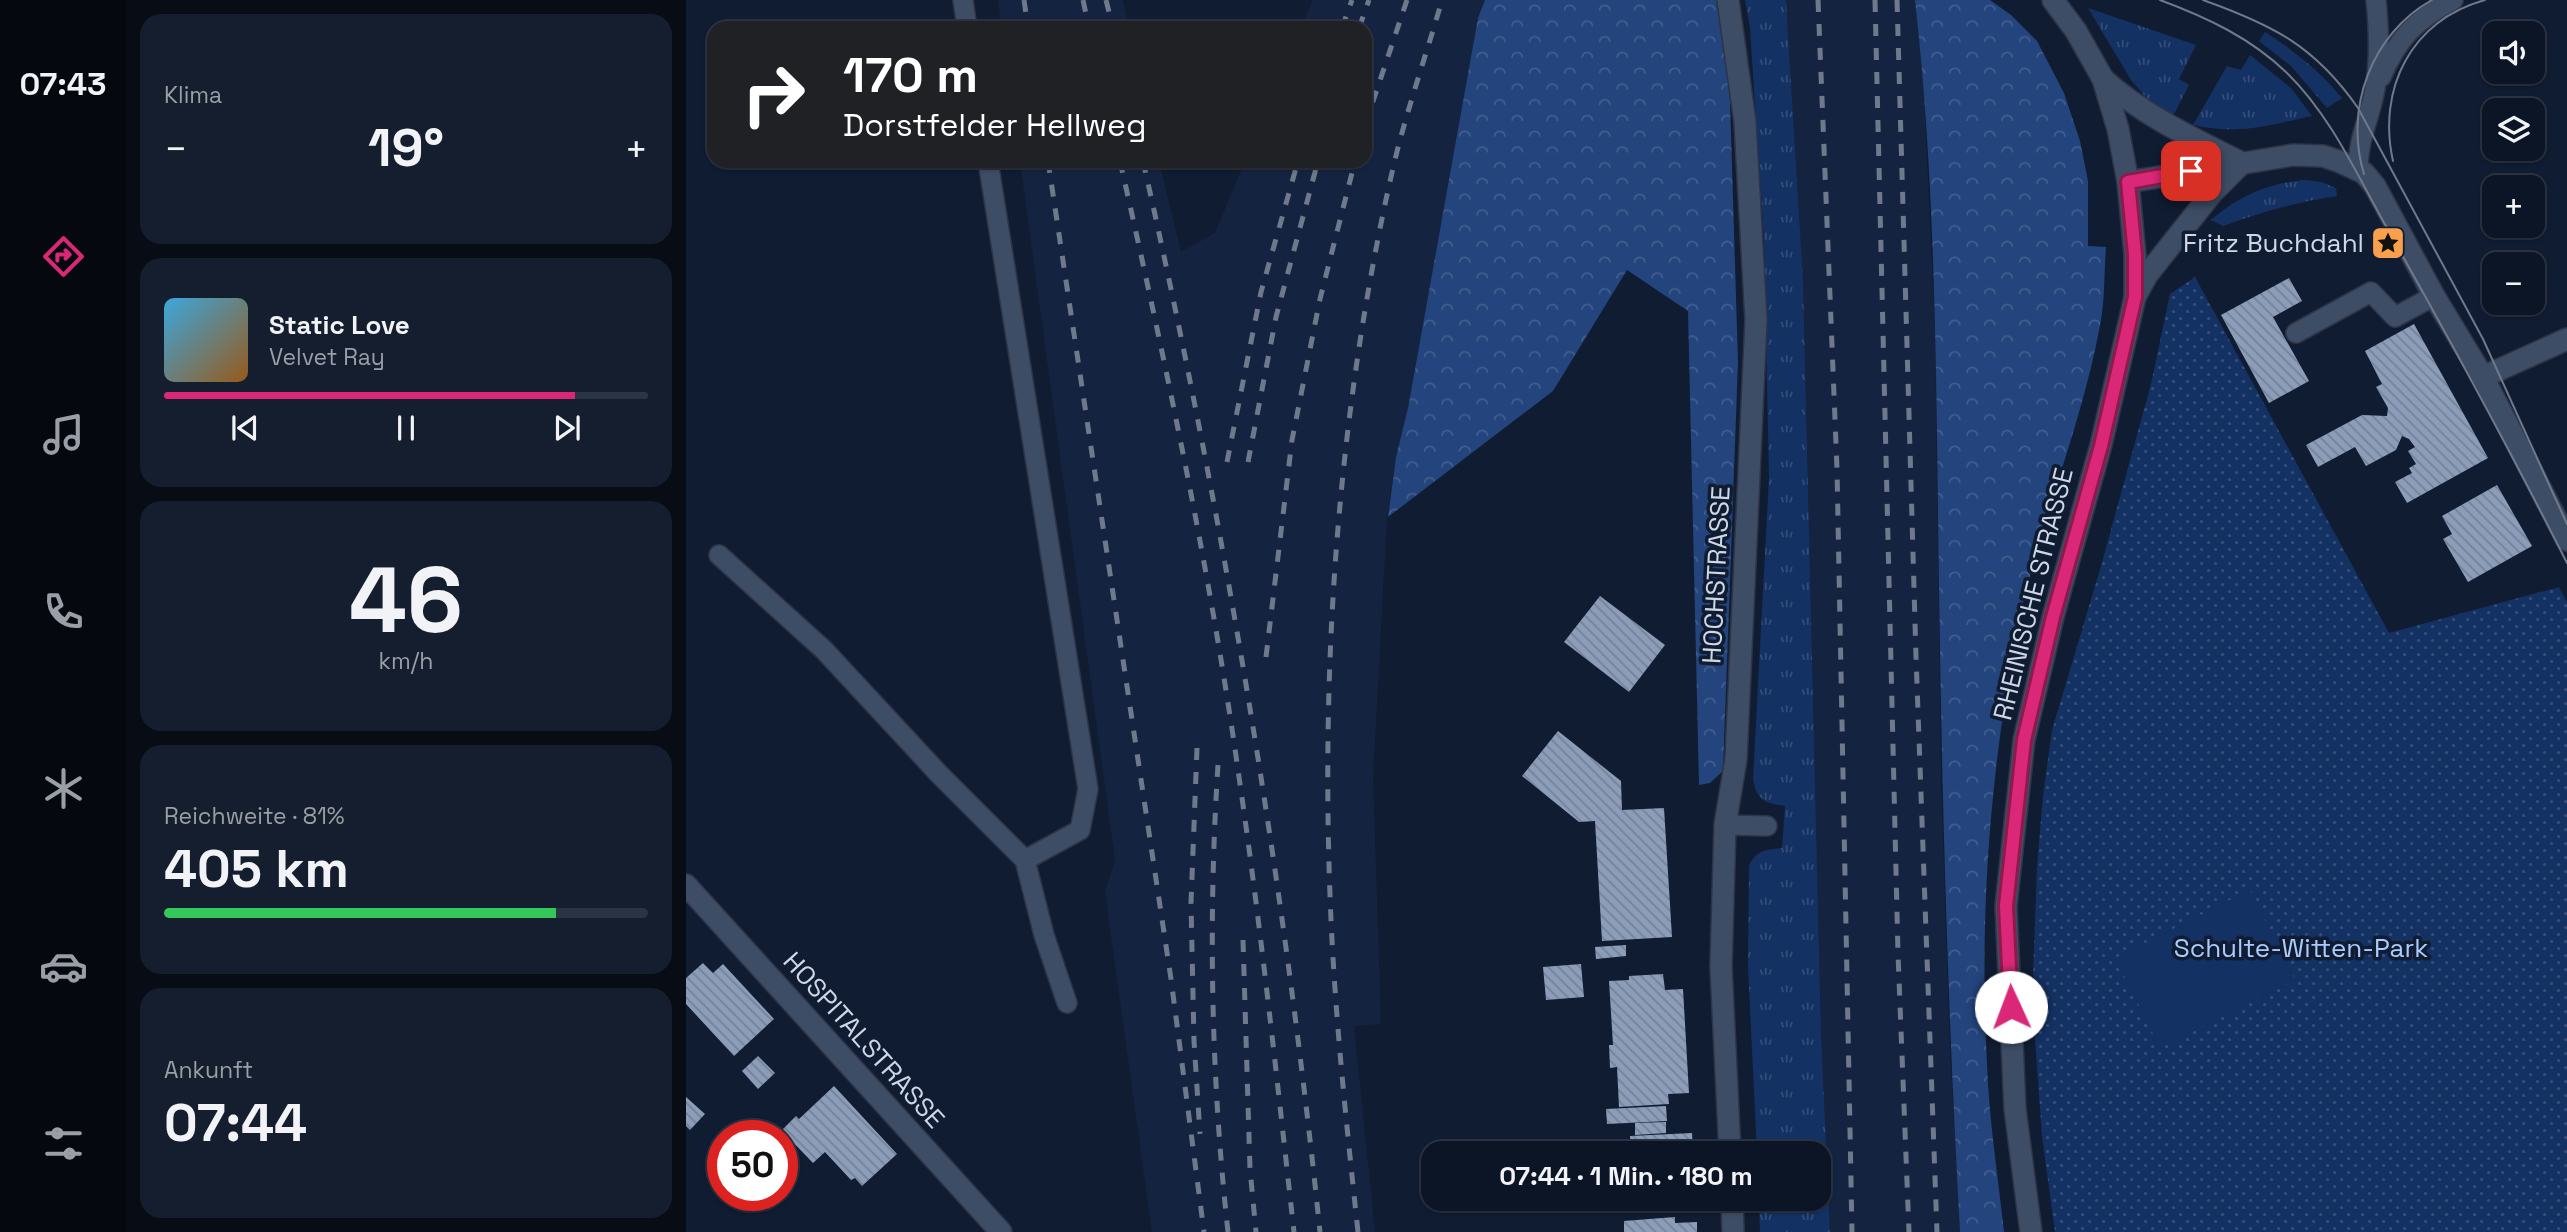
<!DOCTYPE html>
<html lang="de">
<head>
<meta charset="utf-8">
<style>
	:root { --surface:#0c1526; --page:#151e2e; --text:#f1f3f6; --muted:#9a9fa7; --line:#2c3443; --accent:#db2777 }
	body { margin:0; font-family:"Space Grotesk",sans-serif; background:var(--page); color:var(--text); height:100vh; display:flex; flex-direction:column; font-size:26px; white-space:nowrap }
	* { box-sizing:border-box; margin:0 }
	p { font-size:23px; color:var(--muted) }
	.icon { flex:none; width:38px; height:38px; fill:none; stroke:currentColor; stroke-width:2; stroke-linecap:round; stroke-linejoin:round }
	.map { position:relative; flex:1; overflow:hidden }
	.panel { display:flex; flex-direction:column; gap:14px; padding:14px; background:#070c15; width:560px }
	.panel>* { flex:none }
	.guide { position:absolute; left:21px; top:21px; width:665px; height:147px; border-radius:21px; box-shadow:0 2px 5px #0004,0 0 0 2px var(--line); background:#202124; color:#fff; overflow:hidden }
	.fabs { position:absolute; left:1796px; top:21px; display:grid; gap:14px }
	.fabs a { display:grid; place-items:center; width:63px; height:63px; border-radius:14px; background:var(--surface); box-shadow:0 2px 5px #0004,0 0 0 2px var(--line); font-size:35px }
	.speed { position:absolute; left:21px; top:1120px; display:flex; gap:14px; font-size:35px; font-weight:700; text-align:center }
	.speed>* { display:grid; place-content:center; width:91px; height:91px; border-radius:50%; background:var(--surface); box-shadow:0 2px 5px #0004,0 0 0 2px var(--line); line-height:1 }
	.speed .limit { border:10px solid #d22; background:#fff; color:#111 }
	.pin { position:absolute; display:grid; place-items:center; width:60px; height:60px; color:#fff; margin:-30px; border-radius:14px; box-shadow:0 4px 10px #0006 }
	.me { position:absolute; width:77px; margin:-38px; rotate:358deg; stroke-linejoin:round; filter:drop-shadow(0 0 5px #0008) }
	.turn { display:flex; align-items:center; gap:24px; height:147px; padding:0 21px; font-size:32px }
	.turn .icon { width:91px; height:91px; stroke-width:2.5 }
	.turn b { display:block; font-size:49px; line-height:60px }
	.big { font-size:52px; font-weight:600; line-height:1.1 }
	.panel .card { flex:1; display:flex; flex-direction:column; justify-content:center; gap:10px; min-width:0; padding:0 24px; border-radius:21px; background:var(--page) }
	.panel .dial { align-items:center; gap:0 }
	.dial b { font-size:91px; line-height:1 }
	.song { display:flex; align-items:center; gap:21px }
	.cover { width:84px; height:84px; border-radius:10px; background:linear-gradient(135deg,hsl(200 70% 55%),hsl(30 70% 35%)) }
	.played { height:7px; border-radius:4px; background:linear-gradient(90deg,var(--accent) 85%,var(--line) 85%) }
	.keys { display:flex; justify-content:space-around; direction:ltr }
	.heat { display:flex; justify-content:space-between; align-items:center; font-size:38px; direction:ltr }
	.charge { height:10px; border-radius:5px; background:linear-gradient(90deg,#34c759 81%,var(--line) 0) }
	.trip { position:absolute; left:735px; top:1141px; width:410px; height:70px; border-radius:21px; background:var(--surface); box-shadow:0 2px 5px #0004,0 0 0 2px var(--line); font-weight:600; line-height:70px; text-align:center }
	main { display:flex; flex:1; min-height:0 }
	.tab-bar { display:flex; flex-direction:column; width:126px; justify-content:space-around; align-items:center; background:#05080f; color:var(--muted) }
	.tab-bar .icon { width:49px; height:49px }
	.tab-bar .current { color:var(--accent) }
	.tab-bar b { font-size:32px; color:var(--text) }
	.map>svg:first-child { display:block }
	.built { fill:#142440 }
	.grass { fill:url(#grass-tufts) }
	.forest { fill:url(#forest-crowns) }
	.park { fill:url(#park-dots) }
	.pitch { fill:#143163 }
	.building { fill:url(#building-back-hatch) }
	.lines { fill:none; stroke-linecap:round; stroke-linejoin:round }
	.lane-casing { stroke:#2e3446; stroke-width:22 }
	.street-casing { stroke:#2e3446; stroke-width:24 }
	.secondary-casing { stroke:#2e3446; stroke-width:24 }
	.lane { stroke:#3e4d66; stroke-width:19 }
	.street { stroke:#3e4d66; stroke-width:21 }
	.secondary { stroke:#3e4d66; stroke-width:21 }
	.tram { stroke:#6f798c; stroke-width:2 }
	.rail { stroke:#6f798c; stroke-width:5; stroke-dasharray:12 12; stroke-linecap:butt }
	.route-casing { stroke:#8e194d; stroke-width:18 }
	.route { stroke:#db2777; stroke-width:12 }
	.labels { text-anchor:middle; stroke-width:7; stroke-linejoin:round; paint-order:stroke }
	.poi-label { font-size:26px; fill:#ced7e6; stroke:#101c32; text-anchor:end }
	.street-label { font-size:26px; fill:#ced7e6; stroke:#101c32 }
	.park-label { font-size:26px; fill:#abcafd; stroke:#101c32 }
</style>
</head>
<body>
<main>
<nav class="tab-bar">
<b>07:43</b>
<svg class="icon current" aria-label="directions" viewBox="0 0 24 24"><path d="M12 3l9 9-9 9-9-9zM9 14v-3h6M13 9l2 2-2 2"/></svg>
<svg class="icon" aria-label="music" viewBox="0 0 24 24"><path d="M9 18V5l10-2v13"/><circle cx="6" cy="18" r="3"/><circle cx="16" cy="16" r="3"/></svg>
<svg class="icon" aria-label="phone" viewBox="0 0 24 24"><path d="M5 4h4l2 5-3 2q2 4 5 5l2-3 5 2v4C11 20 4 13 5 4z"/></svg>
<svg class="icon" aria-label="climate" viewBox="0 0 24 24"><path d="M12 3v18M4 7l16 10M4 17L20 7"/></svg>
<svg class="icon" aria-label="car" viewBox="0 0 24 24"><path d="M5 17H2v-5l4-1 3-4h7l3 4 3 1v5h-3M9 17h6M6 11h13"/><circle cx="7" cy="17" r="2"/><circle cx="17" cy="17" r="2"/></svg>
<svg class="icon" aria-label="filters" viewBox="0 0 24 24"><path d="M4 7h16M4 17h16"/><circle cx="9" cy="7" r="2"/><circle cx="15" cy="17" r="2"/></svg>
</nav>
<section class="panel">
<div class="card"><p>Klima</p>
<div class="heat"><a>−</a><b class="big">19°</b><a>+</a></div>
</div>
<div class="card">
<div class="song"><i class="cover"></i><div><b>Static Love</b><p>Velvet Ray</p></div></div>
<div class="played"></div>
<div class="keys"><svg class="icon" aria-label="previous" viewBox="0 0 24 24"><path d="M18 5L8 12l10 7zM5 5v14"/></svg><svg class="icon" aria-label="pause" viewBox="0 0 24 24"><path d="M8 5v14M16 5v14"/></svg><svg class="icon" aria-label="next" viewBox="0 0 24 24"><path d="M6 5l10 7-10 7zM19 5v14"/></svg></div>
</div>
<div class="card dial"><b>46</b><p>km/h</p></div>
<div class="card"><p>Reichweite · 81%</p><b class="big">405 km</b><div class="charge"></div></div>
<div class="card"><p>Ankunft</p><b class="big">07:44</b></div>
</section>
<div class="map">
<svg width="1881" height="1232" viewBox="0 0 1881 1232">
	<defs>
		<pattern id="grass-tufts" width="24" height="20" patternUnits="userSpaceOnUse" patternTransform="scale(1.75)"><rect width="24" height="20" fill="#143163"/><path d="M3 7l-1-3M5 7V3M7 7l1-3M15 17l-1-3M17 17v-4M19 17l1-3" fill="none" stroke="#354e79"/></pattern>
		<pattern id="forest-crowns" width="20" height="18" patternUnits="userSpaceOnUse" patternTransform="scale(1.75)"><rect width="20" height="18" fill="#23447c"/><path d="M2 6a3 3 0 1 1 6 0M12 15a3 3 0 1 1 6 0" fill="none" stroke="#425e8f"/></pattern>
		<pattern id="park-dots" width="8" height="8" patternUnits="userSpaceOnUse" patternTransform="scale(1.75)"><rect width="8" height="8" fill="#143163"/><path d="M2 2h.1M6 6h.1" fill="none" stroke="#354e79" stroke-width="1.8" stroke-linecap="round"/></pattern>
		<pattern id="building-back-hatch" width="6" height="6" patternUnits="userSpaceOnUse" patternTransform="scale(1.75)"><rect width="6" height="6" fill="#8c9db9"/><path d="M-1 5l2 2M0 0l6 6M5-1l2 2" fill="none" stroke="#758196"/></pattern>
	</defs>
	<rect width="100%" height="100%" fill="#101c32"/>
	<g class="built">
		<path d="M312,0H437L443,28H316Z"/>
		<path d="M627,0H799L792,18L722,408L710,457L701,517L687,777L695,1024L668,1026L689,1232H466L419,892L429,860L334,161H473L495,252L529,233L559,161H679V28H615Z"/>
		<path d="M1100,0H1229L1237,73L1249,330L1255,781L1264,1050L1274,1232H1144L1135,1034L1117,280Z"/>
	</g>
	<g class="grass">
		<path d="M1059,0H1100L1117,280L1135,1034L1144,1232H1074L1073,1199H1132V1153H1071L1062,966L1063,866C1070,850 1080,850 1096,848L1099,806C1079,803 1071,801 1067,779L1083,478L1078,239L1064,28Z"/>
		<path d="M1402,8L1510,45L1493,79L1503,85L1487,116L1464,102L1445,80Z"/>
		<path d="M1579,32C1608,51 1634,71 1656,98L1641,108L1605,66L1573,41Z"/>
		<path d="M1564,55L1605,88L1626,116C1579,126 1555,135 1507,125L1541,66L1555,70Z"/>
		<path d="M1619,180L1635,182L1650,188L1651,196C1611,202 1575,212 1537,226L1525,220C1556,195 1579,184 1619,180Z"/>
	</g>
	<g class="forest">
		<path d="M799,0H1034L1044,101L1052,362L1037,771L1024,783L1013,785L1002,311L941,270L867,391L702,517L710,457L722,408L792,18Z"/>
		<path d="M1229,0H1304L1325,15L1351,41L1378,93L1394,141L1402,181V246L1420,247C1418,271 1419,297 1415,320C1397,423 1354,520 1333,622C1304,767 1293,916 1301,1064C1303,1120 1312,1176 1318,1232H1274C1262,1017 1256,803 1253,588C1250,392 1251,195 1229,0Z"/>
	</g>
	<path class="park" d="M1509,277L1703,633L1873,587L1881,602V1232H1369L1356,1136L1348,1025L1347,976L1351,866L1357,796L1366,730L1415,566L1465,384L1484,294Z"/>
	<path class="pitch" d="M1564,890L1609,980L1474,1048L1429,958Z"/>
	<g class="building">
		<path d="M1603,278L1616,301L1587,317L1623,381L1583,403L1535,315Z"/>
		<path d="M1728,324L1802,458L1721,503L1709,482L1726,473L1723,468L1730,464L1722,451L1729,447L1723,439L1716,436L1710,450L1680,466L1669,447L1632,467L1620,445L1676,415L1701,416L1702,408L1690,387L1696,384L1679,351Z"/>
		<path d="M1811,485L1846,546L1782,582L1757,539L1766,534L1756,516Z"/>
		<path d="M914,596L979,645L943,692L878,642Z"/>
		<path d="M872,731L935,781L936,810L978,808L986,937L916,941L909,821L893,822L836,776Z"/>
		<path d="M940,945V956L910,959L909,947Z"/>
		<path d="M17,963L27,973L37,964L88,1019L48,1056L0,1004V978Z"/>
		<path d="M895,964L898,997L860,1000L857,967Z"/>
		<path d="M977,974L979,990L997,989L1003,1093L982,1094L983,1104L933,1107L931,1067L924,1068L923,1045H927L923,981L943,980V976Z"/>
		<path d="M72,1056L89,1073L72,1089L56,1071Z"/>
		<path d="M148,1086L211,1154L176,1186L169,1178L165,1180L139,1152L127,1163L101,1136L98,1139L93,1133L110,1116L113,1119Z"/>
		<path d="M0,1097L19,1114L4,1130L0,1126Z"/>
		<path d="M980,1106L981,1121L921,1124L920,1109Z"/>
		<path d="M980,1122V1133L949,1135V1123Z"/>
		<path d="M1006,1133L1007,1153H945L944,1136Z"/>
		<path d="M783,1141L784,1153H766L765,1142Z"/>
		<path d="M989,1217V1223L1011,1222V1232H938V1221Z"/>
	</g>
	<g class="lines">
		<g class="lane-casing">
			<g id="lane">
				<path d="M277,0L281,28"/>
				<path d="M1695,77C1712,38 1729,20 1767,0"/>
				<path d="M1672,170C1672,136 1684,119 1689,89C1694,60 1693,29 1690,0"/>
				<path d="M1610,333L1685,292L1709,317L1748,296"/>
				<path d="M33,555L138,650L253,774L339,860L394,830L402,789L302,161"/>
				<path d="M1039,825L1081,826"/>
				<path d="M339,860L358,935L381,1003"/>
			</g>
		</g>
		<g class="street-casing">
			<g id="street">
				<path d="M1042,0L1059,122L1070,320L1050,759L1039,825L1035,967L1044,1153"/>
				<path d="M1417,79C1458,116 1508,139 1556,163"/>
				<path d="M1442,182L1607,155L1637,156L1652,161L1678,173L1689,186L1748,296L1797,377L1881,540"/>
				<path d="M1449,297L1461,275L1526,193L1556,163"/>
				<path d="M1797,377L1881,339"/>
				<path d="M0,885L315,1232"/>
				<path d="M1046,1199L1047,1232"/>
			</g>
		</g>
		<g class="secondary-casing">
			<path id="secondary" d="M1345,1232L1329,1109L1320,906L1338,740L1367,617L1415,445L1449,297V255L1442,182L1432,129L1417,79L1390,31L1367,0"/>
		</g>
		<use href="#lane" class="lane"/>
		<use href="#street" class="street"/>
		<use href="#secondary" class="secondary"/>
		<g class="tram">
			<path d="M1474,0C1520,17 1565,38 1601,73C1645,116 1671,175 1701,228C1763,338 1824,450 1881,563"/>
			<path d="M1517,0C1587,25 1629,46 1672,108L1797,339L1881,524"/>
			<path d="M1707,161C1691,89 1725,20 1799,0"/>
			<path d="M1678,174C1658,109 1685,34 1746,0"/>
		</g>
		<g class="rail">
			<path d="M338,0L342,28"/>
			<path d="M397,0L403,28"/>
			<path d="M420,0L427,28"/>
			<path d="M1132,0L1151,469L1166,1232"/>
			<path d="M1189,0L1212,954L1223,1232"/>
			<path d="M1211,0L1230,657L1251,1232"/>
			<path d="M656,28L666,0"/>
			<path d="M673,28L683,0"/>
			<path d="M679,125L721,0"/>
			<path d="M362,161L485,979L518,1232"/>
			<path d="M434,161C480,365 524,570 553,777C575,928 591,1080 608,1232"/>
			<path d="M457,161C537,515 597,872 634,1232"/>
			<path d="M541,462L575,292L612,161"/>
			<path d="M562,462L590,317L632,161"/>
			<path d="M580,657L606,440L634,299L669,161"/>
			<path d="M511,748L505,903L508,1041L514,1134"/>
			<path d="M532,765C522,919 525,1078 542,1232"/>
			<path d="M557,940L564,1169L570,1232"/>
			<path d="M672,1232C660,1120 648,1008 644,895C635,653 653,404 707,168C720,112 740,56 756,0"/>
		</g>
	</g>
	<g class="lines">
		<g class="route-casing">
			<path id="route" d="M1325,1007L1320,906L1338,740L1367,617L1415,446L1449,297V255L1442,182L1505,171"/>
		</g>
		<use href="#route" class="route"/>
	</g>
	<defs>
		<g id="sight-square" transform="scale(1.75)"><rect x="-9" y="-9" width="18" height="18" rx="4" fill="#f8a04b" stroke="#101c32"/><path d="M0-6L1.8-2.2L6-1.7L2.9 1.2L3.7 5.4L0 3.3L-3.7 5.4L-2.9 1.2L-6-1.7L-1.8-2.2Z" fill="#111"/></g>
	</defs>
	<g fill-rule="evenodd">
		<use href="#sight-square" x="1702" y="243"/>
	</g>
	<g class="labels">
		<g class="poi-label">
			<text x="1678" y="252">Fritz Buchdahl</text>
		</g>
		<g class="street-label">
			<text transform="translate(1030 575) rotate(-87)" y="9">HOCHSTRASSE</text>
			<text transform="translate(1347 594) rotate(-76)" y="9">RHEINISCHE STRASSE</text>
			<text transform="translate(178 1040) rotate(48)" y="9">HOSPITALSTRASSE</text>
		</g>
		<g class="park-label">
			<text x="1615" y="957">Schulte-Witten-Park</text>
		</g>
	</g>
</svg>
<div class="fabs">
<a><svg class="icon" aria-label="sound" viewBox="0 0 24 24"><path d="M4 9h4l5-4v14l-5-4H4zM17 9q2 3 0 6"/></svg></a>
<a><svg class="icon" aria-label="layers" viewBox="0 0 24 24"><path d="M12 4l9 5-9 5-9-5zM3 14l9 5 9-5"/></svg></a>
<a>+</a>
<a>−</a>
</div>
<div class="speed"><div class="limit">50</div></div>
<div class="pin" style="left:1505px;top:171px;background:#d93025"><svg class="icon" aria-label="arrive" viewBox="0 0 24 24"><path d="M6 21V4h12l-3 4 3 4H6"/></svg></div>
<svg class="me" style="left:1325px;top:1007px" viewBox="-20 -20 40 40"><circle r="19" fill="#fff"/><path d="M0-13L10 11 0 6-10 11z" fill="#db2777"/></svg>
<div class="trip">07:44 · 1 Min. · 180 m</div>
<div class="guide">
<div class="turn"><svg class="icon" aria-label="right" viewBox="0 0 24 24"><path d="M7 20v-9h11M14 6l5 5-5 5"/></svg><div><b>170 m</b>Dorstfelder Hellweg</div></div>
</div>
</div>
</main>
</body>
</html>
